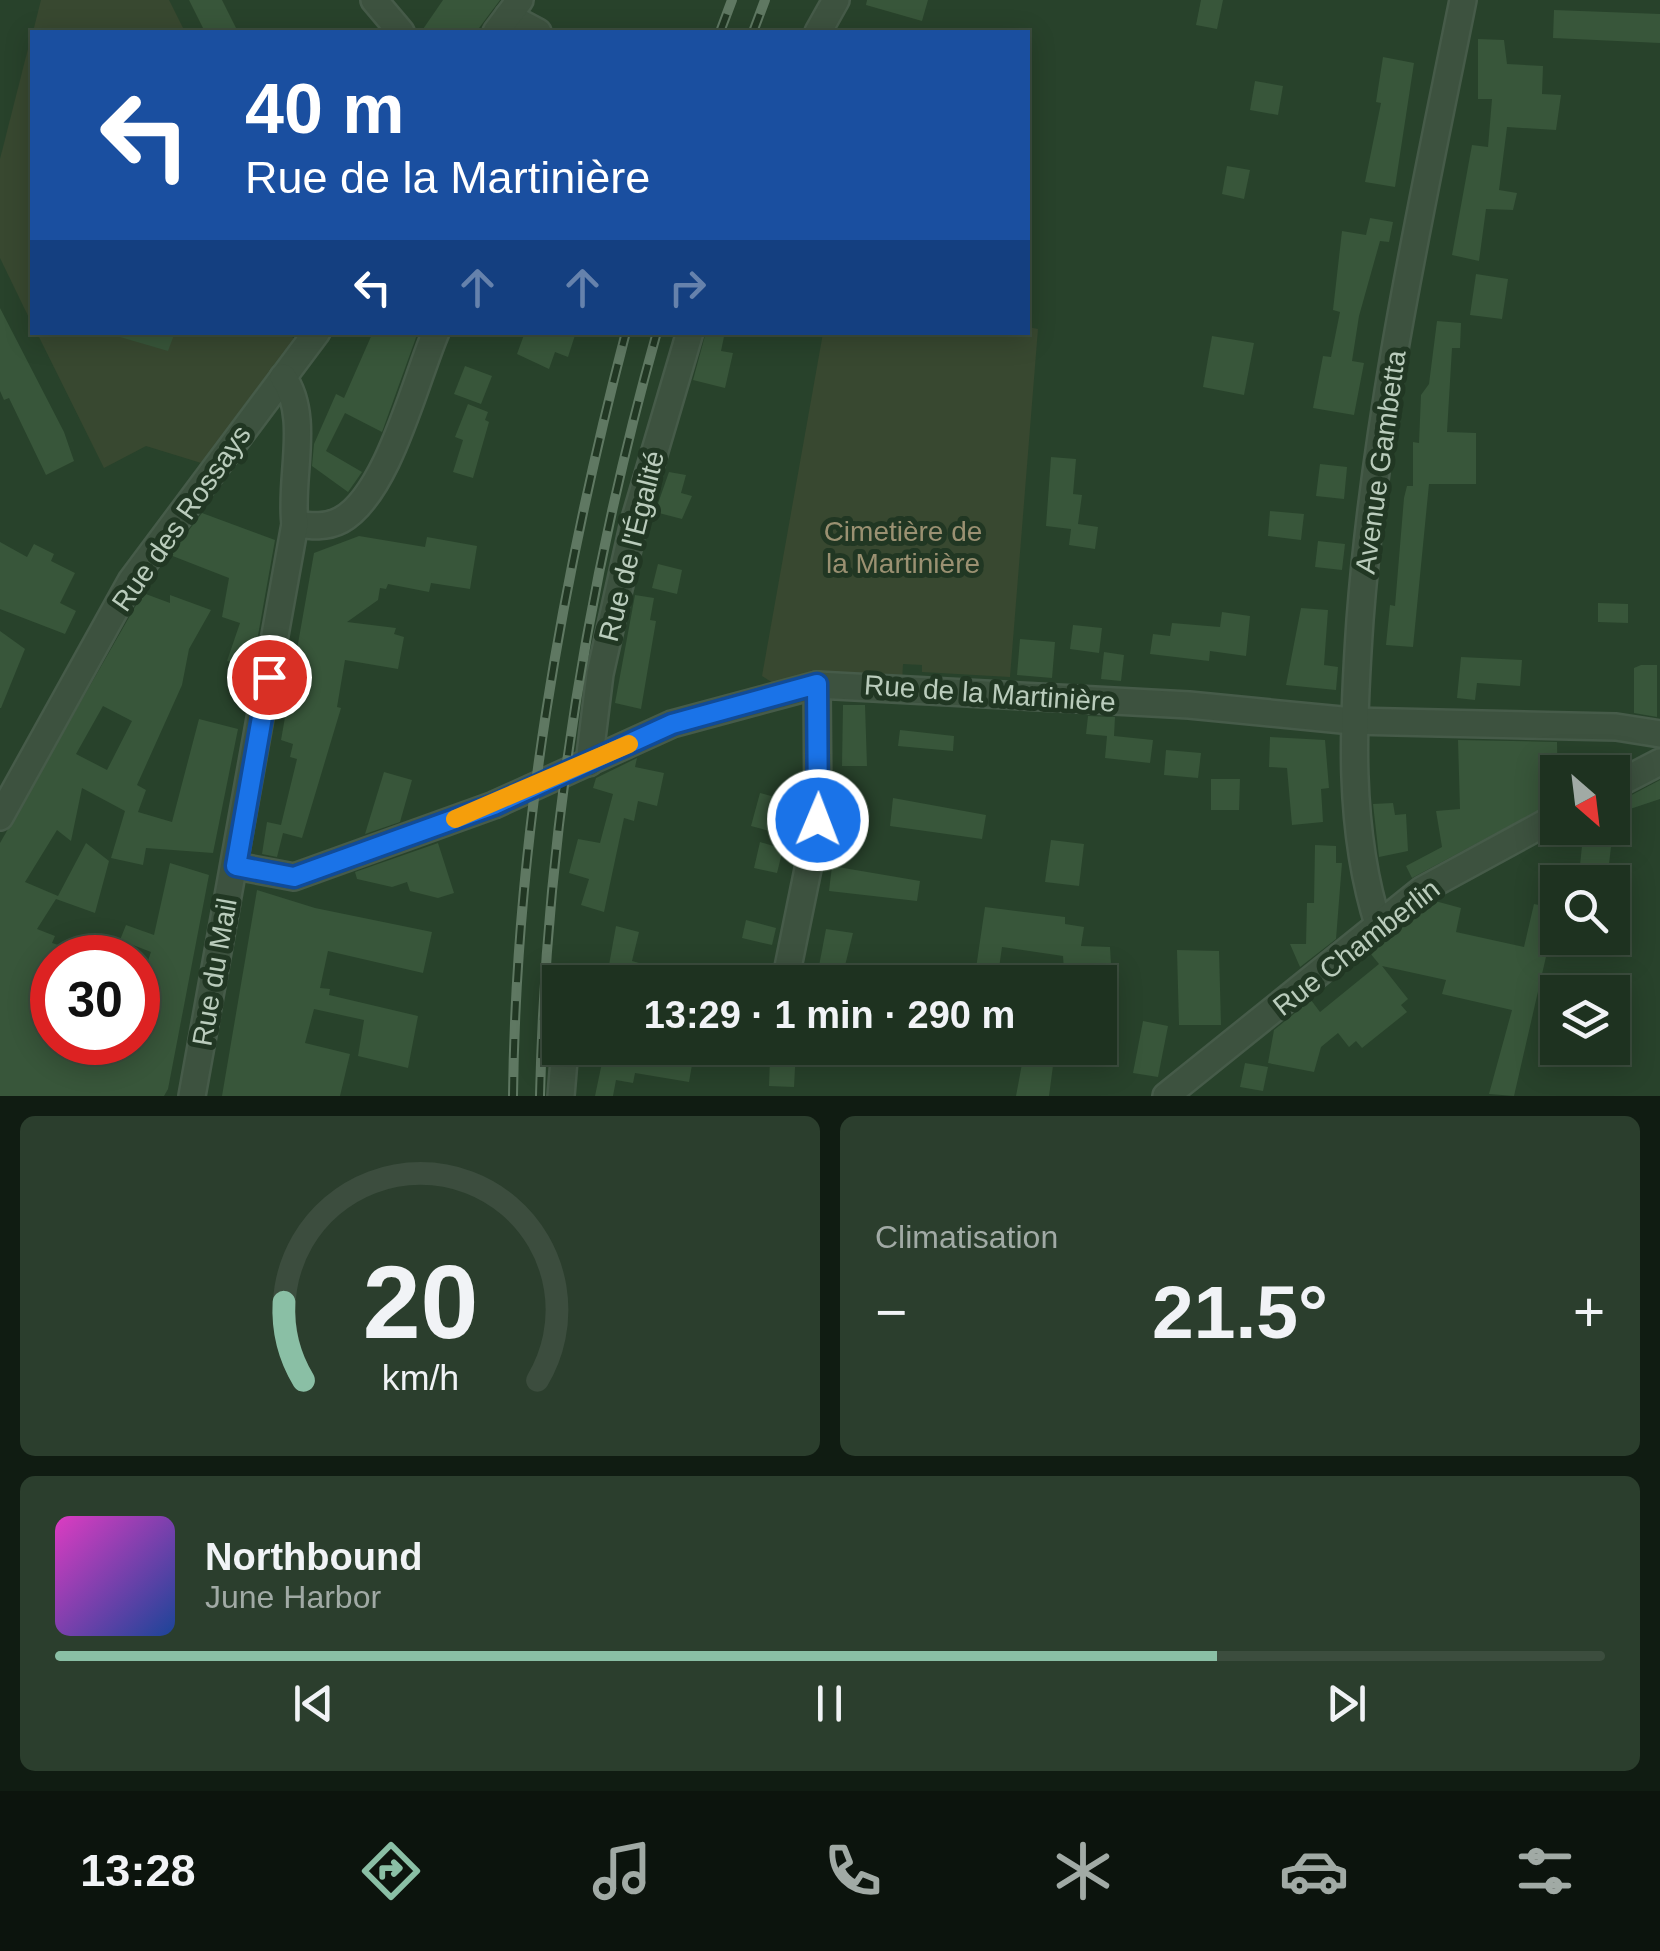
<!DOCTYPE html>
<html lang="fr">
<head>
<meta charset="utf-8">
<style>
	:root { --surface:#1e3220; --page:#2b3e2d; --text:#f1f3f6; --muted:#a1aaa5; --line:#3c4d3e; --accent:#8abfa5 }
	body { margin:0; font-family:Arial,sans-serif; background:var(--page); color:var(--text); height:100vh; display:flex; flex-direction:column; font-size:38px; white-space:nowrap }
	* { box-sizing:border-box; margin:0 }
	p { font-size:32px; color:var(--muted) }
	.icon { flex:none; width:55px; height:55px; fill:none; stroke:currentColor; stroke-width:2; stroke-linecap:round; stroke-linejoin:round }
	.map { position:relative; height:1096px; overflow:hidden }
	.side { display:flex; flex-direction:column; gap:20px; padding:20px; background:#101c12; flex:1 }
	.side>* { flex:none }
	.guide { position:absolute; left:30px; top:30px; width:1000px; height:305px; border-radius:0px; box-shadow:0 5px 25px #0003,0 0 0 2px var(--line); background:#1a4fa0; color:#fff; overflow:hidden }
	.needle { width:65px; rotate:152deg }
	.tools { position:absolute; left:1540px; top:755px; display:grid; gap:20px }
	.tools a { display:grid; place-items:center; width:90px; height:90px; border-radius:0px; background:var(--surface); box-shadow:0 5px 25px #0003,0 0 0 2px var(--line); font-size:50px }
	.speed { position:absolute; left:30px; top:935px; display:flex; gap:20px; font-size:50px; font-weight:700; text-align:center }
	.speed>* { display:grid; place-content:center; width:130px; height:130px; border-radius:50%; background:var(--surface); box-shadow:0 5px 25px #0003,0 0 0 2px var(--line); line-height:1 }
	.speed .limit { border:15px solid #d22; background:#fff; color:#111 }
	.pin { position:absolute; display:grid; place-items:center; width:85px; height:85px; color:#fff; margin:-42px; border:5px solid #fff; border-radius:50%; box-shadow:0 2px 10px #0007 }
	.me { position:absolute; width:110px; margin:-55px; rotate:1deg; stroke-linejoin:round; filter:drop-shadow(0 0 8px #0008) }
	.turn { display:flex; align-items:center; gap:35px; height:210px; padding:0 50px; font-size:45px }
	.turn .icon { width:130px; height:130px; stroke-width:2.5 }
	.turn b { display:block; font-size:70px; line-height:85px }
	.lanes { display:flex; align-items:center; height:95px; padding:0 50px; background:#0003; justify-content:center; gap:50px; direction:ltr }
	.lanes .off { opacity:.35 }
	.big { font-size:75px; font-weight:600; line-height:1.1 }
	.side .card { flex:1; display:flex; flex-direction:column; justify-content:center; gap:15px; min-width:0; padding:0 35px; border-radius:15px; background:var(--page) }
	.side .dial { align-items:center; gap:0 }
	.dial svg { height:260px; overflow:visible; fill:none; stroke:var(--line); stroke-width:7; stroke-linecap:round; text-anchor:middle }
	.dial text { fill:var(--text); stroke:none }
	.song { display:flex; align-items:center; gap:30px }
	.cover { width:120px; height:120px; border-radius:15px; background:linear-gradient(135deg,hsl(310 70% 55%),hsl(220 70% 35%)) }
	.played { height:10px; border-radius:5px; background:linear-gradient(90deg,var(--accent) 75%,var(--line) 75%) }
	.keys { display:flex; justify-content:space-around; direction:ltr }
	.heat { display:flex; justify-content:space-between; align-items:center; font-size:55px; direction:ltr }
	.side .tiles { flex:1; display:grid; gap:20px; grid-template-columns:1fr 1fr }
	.card:last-child { grid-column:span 2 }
	.trip { position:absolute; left:542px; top:965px; width:575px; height:100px; border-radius:0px; background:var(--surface); box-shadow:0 5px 25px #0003,0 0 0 2px var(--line); font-weight:600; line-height:100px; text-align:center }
	.menu { display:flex; height:160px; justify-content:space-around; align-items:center; background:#0c140d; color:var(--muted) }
	.menu .icon { width:70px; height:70px }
	.menu .current { color:var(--accent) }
	.menu b { font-size:45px; color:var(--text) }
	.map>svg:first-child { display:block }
	.green { fill:#384830 }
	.building { fill:#38563a; fill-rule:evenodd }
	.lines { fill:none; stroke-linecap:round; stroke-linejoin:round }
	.street-casing { stroke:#465b49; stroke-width:30 }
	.street { stroke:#3d523f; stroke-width:25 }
	.rail-casing { stroke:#5f7862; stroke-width:10 }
	.rail { stroke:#213723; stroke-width:6; stroke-dasharray:19; stroke-linecap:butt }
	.route-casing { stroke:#114b97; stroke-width:25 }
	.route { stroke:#1a73e8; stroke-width:18 }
	.slow { stroke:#f59e0b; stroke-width:18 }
	.labels { text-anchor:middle; stroke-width:10; stroke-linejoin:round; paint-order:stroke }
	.street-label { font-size:28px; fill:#baccbc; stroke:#213723 }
	.park-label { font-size:28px; fill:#9b9172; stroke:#213723 }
</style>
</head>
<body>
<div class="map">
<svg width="1660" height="1096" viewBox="0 0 1660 1096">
	<rect width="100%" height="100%" fill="#28422b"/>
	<g class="green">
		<path d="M41,0H169L185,32H33Z"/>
		<path d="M32,33V324L0,258V159Z"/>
		<path d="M1028,327L1038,329L1010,677L922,672V665L903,664L902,683L826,676L773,683L762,676L823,333L1028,332Z"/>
		<path d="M286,332L302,345L211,466L146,446L104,468L37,333Z"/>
	</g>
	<g class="building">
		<path d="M189,0H222L238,32H205Z"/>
		<path d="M443,0H500L476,32H421Z"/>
		<path d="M867,0H928L922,21L866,5Z"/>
		<path d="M1201,0H1223L1217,29L1196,25Z"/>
		<path d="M1554,10L1660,14V43L1553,38Z"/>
		<path d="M1478,39L1504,40L1507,64L1543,66L1542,94L1561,95L1556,130L1507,127L1499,190L1517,193L1513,210L1486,209L1479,261L1452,255L1472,145L1488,147L1492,99H1478Z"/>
		<path d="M1383,57L1414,63L1395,187L1365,182L1381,103L1376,102Z"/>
		<path d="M1255,81L1283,86L1278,115L1250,110Z"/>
		<path d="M1227,166L1250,170L1244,199L1222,194Z"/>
		<path d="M1370,218L1393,222L1389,242L1380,241L1359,316L1352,361L1364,363L1354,415L1313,408L1323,356L1331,357L1340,312L1333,310L1342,231L1366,235Z"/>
		<path d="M1476,274L1508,279L1502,319L1470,315Z"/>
		<path d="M0,308L64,432L74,461L46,475L9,398L4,400L0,391Z"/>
		<path d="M1437,321L1461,323L1460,348H1452L1447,432L1476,433V484H1429L1413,647L1386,645L1390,605L1395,606L1404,498L1407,486H1413V442L1419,443L1421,395L1429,384Z"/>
		<path d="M121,332H175L168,351L120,337Z"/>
		<path d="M373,332H418L382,432L345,413L326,451L362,472L348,492L312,466L314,444L336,394L344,398Z"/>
		<path d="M525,332H576L568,357L555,352L549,369L517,354Z"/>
		<path d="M706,332H725L721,351L733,353L725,388L693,380Z"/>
		<path d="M1212,336L1254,343L1244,395L1203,387Z"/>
		<path d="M465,366L492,376L481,404L454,394Z"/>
		<path d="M468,404L488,412L485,420L489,422L473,478L453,472L463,440L455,437Z"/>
		<path d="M1051,457L1076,459L1073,494L1082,495L1078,524L1098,527L1095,549L1069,545L1071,529L1046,526Z"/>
		<path d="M1320,464L1347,467L1344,499L1316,496Z"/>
		<path d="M669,472L686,475L681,493L692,496L682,519L655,512Z"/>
		<path d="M1270,511L1304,514L1301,540L1268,536Z"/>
		<path d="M202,513L275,540L252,669L227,661L240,623L222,617L229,578L170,555Z"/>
		<path d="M359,536L425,547L427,537L477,546L470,589L431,583L429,592L388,584L386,589L380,588L378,600L347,622L396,628L394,634L404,637L398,669L345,660L337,707L341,708L302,838L283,833L277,857L262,854L267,822L281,825L297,759L290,757L293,744L281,740L314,553Z"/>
		<path d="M1318,541L1345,544L1342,570L1315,567Z"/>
		<path d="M0,542L27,557L34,544L54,554L51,561L75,573L60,603L76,611L65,634L0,609Z"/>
		<path d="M658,564L682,570L677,594L652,588Z"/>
		<path d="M143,593L170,603V595L211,610L189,649L182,685L137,785L146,790L138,812L172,822L199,719L238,729L213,853L146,848L143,865L111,858L125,811L82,788L71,841L57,830L25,882L58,896L86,843L109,861L95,913L56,899L37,929L55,936L52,943L86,954L52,958V1042H138V989L151,952L120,940L126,925L154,935L170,863L209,875L168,1089L164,1096H0V843ZM103,706L132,721L107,770L76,754Z"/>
		<path d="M635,595L654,598L650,620L656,621L641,709L615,703Z"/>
		<path d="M1598,603L1628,604V623L1598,622Z"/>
		<path d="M1301,608L1328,610L1324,665L1338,667L1336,690L1286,685Z"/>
		<path d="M1222,612L1250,616L1246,656L1210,651L1209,661L1150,654L1153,634L1170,636L1172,623L1220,627Z"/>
		<path d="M1073,625L1102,628L1099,653L1070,649Z"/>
		<path d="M0,631L25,649L1,708H0Z"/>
		<path d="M1020,639L1055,642L1052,678L1017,675Z"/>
		<path d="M1104,652L1124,655L1121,681L1101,679Z"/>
		<path d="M1461,657L1522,660L1520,686L1477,683L1475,700L1457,698Z"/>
		<path d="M1641,665H1657V717L1634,713V668Z"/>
		<path d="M843,705H865L867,766H842Z"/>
		<path d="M1088,716L1115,717L1114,736L1153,740L1150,763L1105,758L1107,736L1086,734Z"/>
		<path d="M900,730L954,736L953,751L898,746Z"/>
		<path d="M1270,737L1325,740L1329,788L1321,789L1323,822L1292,825L1287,768L1269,767Z"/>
		<path d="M1458,740L1557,742L1558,800L1412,878L1406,866L1442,847L1436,811L1460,809Z"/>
		<path d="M1166,750L1201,753L1198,778L1164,775Z"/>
		<path d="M637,758L635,767L664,773L657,806L638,801L634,821L624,818L604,912L581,905L589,879L569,873L578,839L600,843L613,794L593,788L596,778Z"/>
		<path d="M384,772L412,780L400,822L365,834Z"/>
		<path d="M1211,779H1240L1239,810H1211Z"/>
		<path d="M1660,780V799L1630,809L1624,799Z"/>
		<path d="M760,793L786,800L777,833L751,826Z"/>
		<path d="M893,798L986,815L982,839L890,826Z"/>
		<path d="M1393,803L1395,815L1406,814L1408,851L1379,857L1373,804Z"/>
		<path d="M1583,836L1612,838L1607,882H1583L1584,876L1579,875Z"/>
		<path d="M1051,840L1084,844L1079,886L1045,882Z"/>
		<path d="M760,842L783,849L777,873L754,868Z"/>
		<path d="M438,843L454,893L438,898L410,891L407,882L392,887L357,879L355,872Z"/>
		<path d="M1315,845L1336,846V863H1342L1336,939L1300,967L1290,944H1306L1307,903H1314Z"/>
		<path d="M832,866L920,881L917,901L829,891Z"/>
		<path d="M257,890L315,908L432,932L423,973L328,951L320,988L330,989L329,995L418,1016L408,1068L358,1056L364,1020L314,1009L305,1043L350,1054L340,1096H222Z"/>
		<path d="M1435,901L1461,908L1456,932L1524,947L1534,904L1557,909L1514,1096L1489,1094L1512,1010L1442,994L1446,980L1382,966L1408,999L1401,1005L1407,1012L1362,1048L1356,1041L1349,1047L1338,1033L1321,1047L1314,1072L1268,1063L1274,1030L1311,1000L1320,1012L1379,964L1370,953Z"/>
		<path d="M985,907L1065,917V924L1084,927L1081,946L1110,947L1112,982H1065L1063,956L1002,947L997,982H974Z"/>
		<path d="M746,920L776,928L772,945L742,938Z"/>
		<path d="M616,926L639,932L632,961L639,963L635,982H606Z"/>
		<path d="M826,929L853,933L841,982H816Z"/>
		<path d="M1177,950L1219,951L1221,1025H1179Z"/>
		<path d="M1143,1021L1168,1026L1158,1077L1133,1073Z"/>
		<path d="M611,1048L693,1059L689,1082L635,1073L633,1083L616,1080L613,1096H595L604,1053L610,1054Z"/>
		<path d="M778,1048H796L794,1087L769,1086L770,1058L777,1059Z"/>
		<path d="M1024,1053L1054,1058L1049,1096H1016Z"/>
		<path d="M1245,1063L1268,1067L1263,1091L1240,1087Z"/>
	</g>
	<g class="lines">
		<g class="street-casing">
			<g id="street">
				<path d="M374,0L401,32"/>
				<path d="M508,16L538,32"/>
				<path d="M496,32L520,0"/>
				<path d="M818,32L836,0"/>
				<path d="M295,524C311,526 326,528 341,520C388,494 415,381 436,332"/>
				<path d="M589,763L600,674L634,522L690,332"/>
				<path d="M1612,787L1660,762"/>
				<path d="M0,817L131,581L317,332"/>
				<path d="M236,866L294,877L494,805L672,724L817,685L1189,705L1352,721L1616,727L1660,734"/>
				<path d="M1379,927C1347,828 1353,722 1360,620C1376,411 1422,205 1463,0"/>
				<path d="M785,982L818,820L817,685"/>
				<path d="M192,1096L295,524C289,478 311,417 283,377"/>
				<path d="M561,1096L565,1048"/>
				<path d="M1166,1096L1422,890L1558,816"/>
			</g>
		</g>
		<use href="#street" class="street"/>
		<g class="rail-casing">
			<g id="rail">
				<path d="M720,32L732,0"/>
				<path d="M753,32L765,0"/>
				<path d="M513,1096C516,838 561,582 626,332"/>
				<path d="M540,1096C546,837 587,582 657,332"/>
			</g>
		</g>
		<use href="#rail" class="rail"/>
	</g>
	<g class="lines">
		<g class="route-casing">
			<path id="route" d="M269,677L236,866L294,877L494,805L672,724L817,684L818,820"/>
		</g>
		<use href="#route" class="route"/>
		<path class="slow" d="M455,819L629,744"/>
	</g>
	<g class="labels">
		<g class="street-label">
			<text transform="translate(1380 462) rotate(-82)" y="10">Avenue Gambetta</text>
			<text transform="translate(181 518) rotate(-55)" y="10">Rue des Rossays</text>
			<text transform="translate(631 546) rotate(-76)" y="10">Rue de l'Égalité</text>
			<text transform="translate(990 693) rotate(4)" y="10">Rue de la Martinière</text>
			<text transform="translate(1356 947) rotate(-38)" y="10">Rue Chamberlin</text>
			<text transform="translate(214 972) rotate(-80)" y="10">Rue du Mail</text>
		</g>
		<g class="park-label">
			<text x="903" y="541">Cimetière de<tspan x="903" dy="32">la Martinière</tspan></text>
		</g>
	</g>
</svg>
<div class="tools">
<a><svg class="needle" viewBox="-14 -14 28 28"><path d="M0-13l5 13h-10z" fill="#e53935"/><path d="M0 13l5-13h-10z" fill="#a1aaa5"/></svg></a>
<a><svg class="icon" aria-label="search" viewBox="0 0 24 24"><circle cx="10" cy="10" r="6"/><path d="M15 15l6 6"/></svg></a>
<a><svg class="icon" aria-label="layers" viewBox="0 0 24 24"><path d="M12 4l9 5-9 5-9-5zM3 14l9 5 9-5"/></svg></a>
</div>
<div class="speed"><div class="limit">30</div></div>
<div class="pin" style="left:269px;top:677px;background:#d93025"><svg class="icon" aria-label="arrive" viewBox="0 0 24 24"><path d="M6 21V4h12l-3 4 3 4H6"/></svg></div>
<svg class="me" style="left:818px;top:820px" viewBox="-20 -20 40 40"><circle r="17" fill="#1a73e8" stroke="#fff" stroke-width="3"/><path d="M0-11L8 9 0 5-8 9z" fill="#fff"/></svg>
<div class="trip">13:29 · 1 min · 290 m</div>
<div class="guide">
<div class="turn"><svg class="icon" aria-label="left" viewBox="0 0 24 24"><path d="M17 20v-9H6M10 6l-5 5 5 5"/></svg><div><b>40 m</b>Rue de la Martinière</div></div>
<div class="lanes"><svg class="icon" aria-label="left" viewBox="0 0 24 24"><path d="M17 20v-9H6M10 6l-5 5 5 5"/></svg><svg class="icon off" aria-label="ahead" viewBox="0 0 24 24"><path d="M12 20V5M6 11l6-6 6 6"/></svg><svg class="icon off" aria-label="ahead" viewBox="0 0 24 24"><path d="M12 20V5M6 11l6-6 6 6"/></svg><svg class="icon off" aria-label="right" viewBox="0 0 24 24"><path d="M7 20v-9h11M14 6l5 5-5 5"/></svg></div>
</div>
</div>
<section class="side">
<div class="tiles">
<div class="card dial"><svg viewBox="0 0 100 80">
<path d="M14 69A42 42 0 1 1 86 69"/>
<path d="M14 69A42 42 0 0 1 8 45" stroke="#8abfa5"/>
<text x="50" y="56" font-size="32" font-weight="700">20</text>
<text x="50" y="72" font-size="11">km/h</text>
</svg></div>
<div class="card"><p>Climatisation</p>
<div class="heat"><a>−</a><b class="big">21.5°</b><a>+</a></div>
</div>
<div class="card">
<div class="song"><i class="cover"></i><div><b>Northbound</b><p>June Harbor</p></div></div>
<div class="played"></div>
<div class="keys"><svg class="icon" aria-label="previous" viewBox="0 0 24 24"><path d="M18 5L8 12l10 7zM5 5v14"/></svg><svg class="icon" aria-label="pause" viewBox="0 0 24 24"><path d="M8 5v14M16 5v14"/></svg><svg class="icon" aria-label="next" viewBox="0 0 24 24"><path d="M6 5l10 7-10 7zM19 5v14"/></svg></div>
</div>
</div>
</section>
<nav class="menu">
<b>13:28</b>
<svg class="icon current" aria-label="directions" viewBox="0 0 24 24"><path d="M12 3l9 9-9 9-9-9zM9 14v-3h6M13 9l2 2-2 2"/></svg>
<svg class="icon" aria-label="music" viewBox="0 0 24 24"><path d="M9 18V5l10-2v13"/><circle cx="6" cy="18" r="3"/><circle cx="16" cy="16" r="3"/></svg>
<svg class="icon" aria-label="phone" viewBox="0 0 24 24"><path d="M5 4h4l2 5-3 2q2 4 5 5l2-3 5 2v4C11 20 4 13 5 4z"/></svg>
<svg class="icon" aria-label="climate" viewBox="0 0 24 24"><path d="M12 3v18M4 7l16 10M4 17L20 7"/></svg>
<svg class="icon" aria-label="car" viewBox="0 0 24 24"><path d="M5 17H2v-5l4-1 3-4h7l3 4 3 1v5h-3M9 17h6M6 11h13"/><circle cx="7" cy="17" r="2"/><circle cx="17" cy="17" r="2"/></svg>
<svg class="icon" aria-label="filters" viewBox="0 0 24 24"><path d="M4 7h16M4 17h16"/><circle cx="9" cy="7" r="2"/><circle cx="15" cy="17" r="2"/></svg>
</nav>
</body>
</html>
